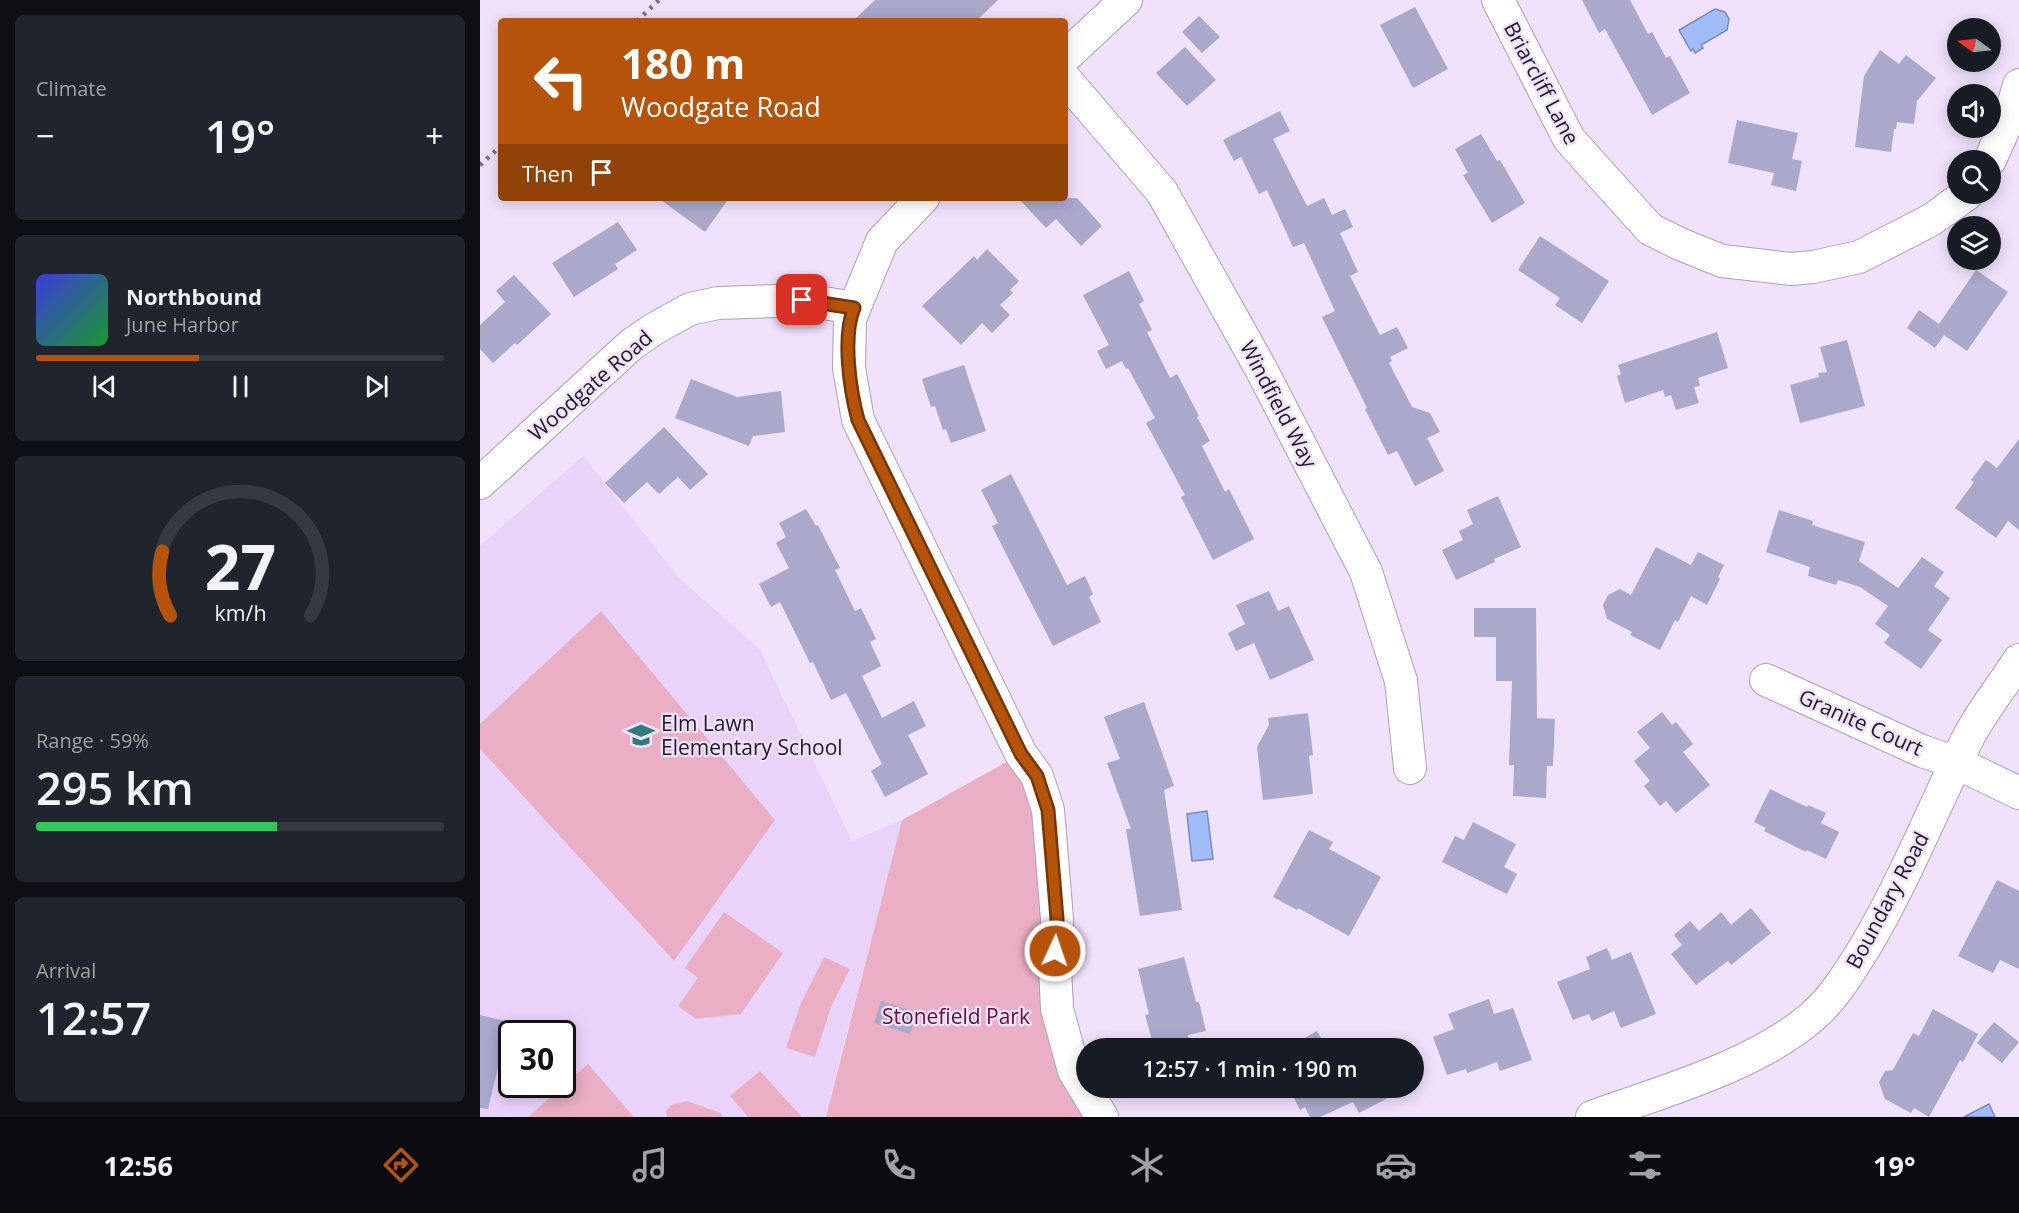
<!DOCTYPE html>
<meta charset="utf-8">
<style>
:root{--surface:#171b24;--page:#20242c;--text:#f1f3f6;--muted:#9ea1a6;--line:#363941;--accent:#b45309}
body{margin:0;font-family:"Open Sans",sans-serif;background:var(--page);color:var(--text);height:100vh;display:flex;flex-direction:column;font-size:22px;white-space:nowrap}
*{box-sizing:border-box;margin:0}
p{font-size:20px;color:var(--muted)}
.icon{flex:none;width:33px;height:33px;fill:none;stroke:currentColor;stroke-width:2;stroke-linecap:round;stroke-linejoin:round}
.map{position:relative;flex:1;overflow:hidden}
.drawer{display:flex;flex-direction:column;gap:15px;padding:15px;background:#0d0f14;width:480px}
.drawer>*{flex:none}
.banner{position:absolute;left:18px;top:18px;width:570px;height:183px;border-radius:6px;box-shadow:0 3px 15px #0003;background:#b45309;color:#fff;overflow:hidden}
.needle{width:39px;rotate:285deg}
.controls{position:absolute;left:1467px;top:18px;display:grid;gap:12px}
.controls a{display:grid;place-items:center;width:54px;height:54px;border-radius:50%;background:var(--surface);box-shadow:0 3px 15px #0003;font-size:30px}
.speed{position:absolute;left:18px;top:1020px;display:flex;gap:12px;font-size:30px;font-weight:700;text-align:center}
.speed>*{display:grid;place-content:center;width:78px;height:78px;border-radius:50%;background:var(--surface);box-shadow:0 3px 15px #0003;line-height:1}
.speed .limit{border:3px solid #111;border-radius:9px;background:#fff;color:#111}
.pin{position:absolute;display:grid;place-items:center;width:51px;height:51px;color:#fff;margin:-26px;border-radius:12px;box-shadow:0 3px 9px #0006}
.me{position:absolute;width:66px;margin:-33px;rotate:3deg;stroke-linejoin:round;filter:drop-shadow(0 0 4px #0008)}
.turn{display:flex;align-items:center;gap:21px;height:126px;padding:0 24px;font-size:27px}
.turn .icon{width:78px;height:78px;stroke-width:2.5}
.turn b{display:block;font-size:42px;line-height:51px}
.then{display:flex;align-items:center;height:57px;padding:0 24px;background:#0003;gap:12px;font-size:22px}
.big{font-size:45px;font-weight:600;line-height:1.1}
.drawer .card{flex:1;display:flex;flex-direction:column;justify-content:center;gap:9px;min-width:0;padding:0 21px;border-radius:9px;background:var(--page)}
.drawer .dial{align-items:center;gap:0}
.dial svg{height:156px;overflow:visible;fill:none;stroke:var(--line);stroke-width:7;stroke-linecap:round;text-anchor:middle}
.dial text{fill:var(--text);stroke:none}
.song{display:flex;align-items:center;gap:18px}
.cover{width:72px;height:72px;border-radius:9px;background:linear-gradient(135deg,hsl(240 70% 55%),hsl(130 70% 35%))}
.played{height:6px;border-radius:3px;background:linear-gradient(90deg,var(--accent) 40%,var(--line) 40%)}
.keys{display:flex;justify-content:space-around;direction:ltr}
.heat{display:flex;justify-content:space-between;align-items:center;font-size:33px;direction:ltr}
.charge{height:9px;border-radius:4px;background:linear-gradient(90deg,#34c759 59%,var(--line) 0)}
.trip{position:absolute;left:596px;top:1038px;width:348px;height:60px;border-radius:30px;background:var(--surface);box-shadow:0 3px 15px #0003;font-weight:600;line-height:60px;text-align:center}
.tabs{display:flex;height:96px;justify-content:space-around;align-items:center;background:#090b0e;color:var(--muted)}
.tabs .icon{width:42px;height:42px}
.tabs .active{color:var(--accent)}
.tabs b{font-size:27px;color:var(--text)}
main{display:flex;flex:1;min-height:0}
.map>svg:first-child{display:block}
.built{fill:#ead3fb;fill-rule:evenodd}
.green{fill:#ebafc5}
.water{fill:#a0bcfa;stroke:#7a8bba;stroke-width:1.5}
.building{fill:#aaa8cb}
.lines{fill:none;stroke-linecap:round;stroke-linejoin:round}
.minor-casing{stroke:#b09dbd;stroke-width:34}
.minor{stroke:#fff;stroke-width:32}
.rail{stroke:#796e81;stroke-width:4.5;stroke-dasharray:3 6;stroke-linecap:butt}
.route-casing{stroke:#753606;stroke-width:15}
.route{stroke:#b45309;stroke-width:10}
.labels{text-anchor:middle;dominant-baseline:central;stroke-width:4.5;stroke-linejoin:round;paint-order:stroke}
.street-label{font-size:21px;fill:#211a26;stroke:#f0e1fc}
.poi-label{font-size:21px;fill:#211a26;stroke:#f0e1fc;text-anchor:start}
.park-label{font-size:21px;fill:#601039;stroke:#f0e1fc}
</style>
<main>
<section class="drawer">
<div class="card"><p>Climate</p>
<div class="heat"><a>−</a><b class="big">19°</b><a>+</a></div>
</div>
<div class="card">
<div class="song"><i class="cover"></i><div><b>Northbound</b><p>June Harbor</p></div></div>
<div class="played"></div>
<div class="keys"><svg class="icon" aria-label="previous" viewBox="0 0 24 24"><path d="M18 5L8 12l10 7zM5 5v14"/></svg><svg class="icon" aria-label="pause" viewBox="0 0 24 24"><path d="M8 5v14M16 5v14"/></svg><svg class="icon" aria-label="next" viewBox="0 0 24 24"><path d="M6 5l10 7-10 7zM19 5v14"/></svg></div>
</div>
<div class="card dial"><svg viewBox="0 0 100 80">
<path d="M14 69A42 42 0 1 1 86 69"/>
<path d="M14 69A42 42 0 0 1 10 36" stroke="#b45309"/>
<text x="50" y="56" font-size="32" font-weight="700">27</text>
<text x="50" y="72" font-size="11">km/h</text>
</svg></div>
<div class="card"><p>Range · 59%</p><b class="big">295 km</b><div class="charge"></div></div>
<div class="card"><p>Arrival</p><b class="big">12:57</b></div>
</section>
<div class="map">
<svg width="1539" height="1117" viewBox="0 0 1539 1117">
<rect width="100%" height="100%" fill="#f0e1fc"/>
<!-- built -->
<path class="built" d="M 103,456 L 198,577 L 280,650 L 372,841 L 422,820 L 345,1117 L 0,1117 L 0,546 ZM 32,1034 L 82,1034 L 82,1084 L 32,1084 Z"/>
<!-- green -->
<g class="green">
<path d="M 121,611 L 295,820 L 194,961 L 0,749 L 0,724 Z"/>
<path d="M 541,754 L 557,776 L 575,967 L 622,1117 L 346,1117 L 422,820 Z"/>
<path d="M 244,912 L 303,953 L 261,1014 L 216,1019 L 198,1006 L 218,978 L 205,968 Z"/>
<path d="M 344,957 L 370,969 L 351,1007 L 335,1057 L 306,1048 L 321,1003 Z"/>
<path d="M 108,1064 L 154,1117 L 48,1117 Z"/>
<path d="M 280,1071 L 321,1116 L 321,1117 L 268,1117 L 250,1096 Z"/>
<path d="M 207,1101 L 241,1113 L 243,1117 L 187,1117 L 186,1111 L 191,1105 Z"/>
</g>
<!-- water -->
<g class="water">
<path d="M 1235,9 L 1245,12 L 1249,19 L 1247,30 L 1221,45 L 1223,48 L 1215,53 L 1213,49 L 1211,51 L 1199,30 Z"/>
<path d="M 727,811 L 733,859 L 712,861 L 707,814 Z"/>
<path d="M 1509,1104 L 1515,1117 L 1484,1117 Z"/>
</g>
<!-- building -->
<g class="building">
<path d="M 395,0 L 518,0 L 496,21 L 373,21 Z"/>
<path d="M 1102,0 L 1150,0 L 1168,34 L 1172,32 L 1186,58 L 1190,56 L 1210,93 L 1172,115 L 1125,29 L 1119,33 Z"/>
<path d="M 935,7 L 968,69 L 933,88 L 900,25 Z"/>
<path d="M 719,16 L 740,37 L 722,53 L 702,32 Z"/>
<path d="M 705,47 L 736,80 L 707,106 L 676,73 Z"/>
<path d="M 1400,50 L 1419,64 L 1426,55 L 1456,78 L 1437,101 L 1434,124 L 1417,122 L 1416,129 L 1414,129 L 1411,152 L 1375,147 L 1384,76 Z"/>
<path d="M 800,111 L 810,131 L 793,139 L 827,206 L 844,198 L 852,215 L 865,209 L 873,227 L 860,233 L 878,272 L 870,276 L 900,335 L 917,327 L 928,348 L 910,357 L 912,361 L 909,363 L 932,407 L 950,413 L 960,432 L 947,438 L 964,471 L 935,486 L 917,451 L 908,455 L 885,409 L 887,408 L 842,317 L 855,311 L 824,243 L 813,247 L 787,190 L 779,194 L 761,157 L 754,161 L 743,140 Z"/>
<path d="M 1257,120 L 1318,133 L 1312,159 L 1322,161 L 1316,191 L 1291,185 L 1294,173 L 1248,163 Z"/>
<path d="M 1001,134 L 1017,161 L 1020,160 L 1045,203 L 1012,223 L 983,175 L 988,173 L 975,149 Z"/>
<path d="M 178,198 L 249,198 L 225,232 Z"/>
<path d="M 538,198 L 597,198 L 622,226 L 601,246 L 576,219 L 566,228 Z"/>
<path d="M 138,222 L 157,250 L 135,264 L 138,269 L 94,297 L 72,263 Z"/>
<path d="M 1060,236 L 1129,281 L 1102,323 L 1075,305 L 1080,298 L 1038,270 Z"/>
<path d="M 507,249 L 539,281 L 530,290 L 533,293 L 520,305 L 530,315 L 512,333 L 502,323 L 481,345 L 442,306 L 494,256 L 497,260 Z"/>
<path d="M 1496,270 L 1528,292 L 1487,351 L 1464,335 L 1455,348 L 1427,328 L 1439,310 L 1459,324 Z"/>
<path d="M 649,271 L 664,301 L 659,304 L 672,330 L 667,332 L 690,378 L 697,374 L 719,416 L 717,417 L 730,441 L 722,446 L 745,492 L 749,489 L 774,539 L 733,560 L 701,497 L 705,495 L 666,423 L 675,418 L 648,368 L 646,369 L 642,361 L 626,369 L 617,351 L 629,345 L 603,295 Z"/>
<path d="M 34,275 L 71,314 L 37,345 L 35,343 L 13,363 L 0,349 L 0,325 L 25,302 L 16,291 Z"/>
<path d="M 1237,332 L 1248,368 L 1218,378 L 1220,386 L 1214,387 L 1219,403 L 1196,410 L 1191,395 L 1185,397 L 1183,390 L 1145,403 L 1137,376 L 1141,374 L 1138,365 Z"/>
<path d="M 1367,340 L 1385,406 L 1320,423 L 1310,385 L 1339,377 L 1338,373 L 1347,372 L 1340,347 Z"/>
<path d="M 484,365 L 506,431 L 471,443 L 466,429 L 463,430 L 455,406 L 451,407 L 442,379 Z"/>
<path d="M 211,379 L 257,397 L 301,391 L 305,432 L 273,436 L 269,446 L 195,418 Z"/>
<path d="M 184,427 L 228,474 L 210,490 L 198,477 L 179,494 L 167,482 L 144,503 L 125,483 Z"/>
<path d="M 1539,439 L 1539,530 L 1528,521 L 1516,538 L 1475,508 L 1494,482 L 1491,480 L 1506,460 L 1517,468 Z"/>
<path d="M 531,474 L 587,585 L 605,576 L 613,594 L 609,597 L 621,622 L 573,646 L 512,526 L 518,523 L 501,490 Z"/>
<path d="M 1018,496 L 1041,547 L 1014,559 L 1015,562 L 976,580 L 962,550 L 983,540 L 979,531 L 993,524 L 987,510 Z"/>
<path d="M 326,509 L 336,526 L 338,525 L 360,568 L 355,570 L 375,611 L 381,608 L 396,639 L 390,642 L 401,666 L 382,676 L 402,718 L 434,701 L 446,726 L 428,735 L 448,774 L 405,797 L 391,771 L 402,764 L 366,693 L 351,700 L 333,662 L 330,663 L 300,602 L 291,607 L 279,584 L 309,568 L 296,543 L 306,537 L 299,523 Z"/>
<path d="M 1299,510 L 1333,521 L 1332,525 L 1385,542 L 1379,561 L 1418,588 L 1442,557 L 1464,572 L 1454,586 L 1470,598 L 1448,630 L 1462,640 L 1441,669 L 1404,643 L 1410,635 L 1395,624 L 1408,606 L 1380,587 L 1358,580 L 1356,585 L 1328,576 L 1330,567 L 1286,552 Z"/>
<path d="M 1176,547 L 1211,565 L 1218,552 L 1244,565 L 1238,577 L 1240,579 L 1227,605 L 1211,596 L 1198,622 L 1195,620 L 1180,650 L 1150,635 L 1152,632 L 1127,619 L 1123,605 L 1128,595 L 1140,589 L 1151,595 Z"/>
<path d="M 789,591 L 798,611 L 809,606 L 834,660 L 790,680 L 774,643 L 756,651 L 748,633 L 765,624 L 756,605 Z"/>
<path d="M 994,608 L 1056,608 L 1057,718 L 1075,719 L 1073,766 L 1067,766 L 1066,798 L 1033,796 L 1034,765 L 1029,765 L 1032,681 L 1016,681 L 1016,637 L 994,637 Z"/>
<path d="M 664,702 L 694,786 L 684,790 L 702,910 L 660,916 L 646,829 L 651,829 L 627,763 L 640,759 L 624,717 Z"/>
<path d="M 1182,712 L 1192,725 L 1196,722 L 1213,744 L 1203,752 L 1230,785 L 1196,813 L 1186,801 L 1180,806 L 1164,786 L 1170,781 L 1154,761 L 1170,748 L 1157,732 Z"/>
<path d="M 828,713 L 833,755 L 829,756 L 833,794 L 783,800 L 777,747 L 789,725 L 788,718 Z"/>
<path d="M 1290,789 L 1327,807 L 1328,805 L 1346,813 L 1341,823 L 1359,832 L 1346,859 L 1327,850 L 1326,852 L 1284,831 L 1286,828 L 1274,822 Z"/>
<path d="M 993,822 L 1036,844 L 1024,867 L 1037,874 L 1027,894 L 962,862 L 975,836 L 984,840 Z"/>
<path d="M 829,830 L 853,842 L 849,849 L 901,877 L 869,936 L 818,908 L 817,910 L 793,897 Z"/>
<path d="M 1517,880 L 1539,891 L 1539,969 L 1520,960 L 1513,973 L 1478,956 Z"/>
<path d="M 1271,908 L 1291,933 L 1251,965 L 1248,961 L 1216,985 L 1191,954 L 1202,945 L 1194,935 L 1210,921 L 1219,931 L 1241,912 L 1251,925 Z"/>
<path d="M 1127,948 L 1132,960 L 1151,952 L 1176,1014 L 1141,1028 L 1134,1011 L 1112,1021 L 1109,1014 L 1093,1020 L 1077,982 L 1110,969 L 1106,957 Z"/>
<path d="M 704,957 L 716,1002 L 719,1002 L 726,1031 L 708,1035 L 711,1048 L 678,1048 L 676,1039 L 672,1040 L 665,1015 L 669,1014 L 658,969 Z"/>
<path d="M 1009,999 L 1014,1014 L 1033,1008 L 1052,1060 L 1020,1071 L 1017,1062 L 987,1073 L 986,1069 L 967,1075 L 953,1037 L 974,1029 L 968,1014 Z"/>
<path d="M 401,1001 L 437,1012 L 430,1034 L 394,1023 Z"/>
<path d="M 1453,1009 L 1498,1034 L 1483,1062 L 1480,1060 L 1449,1117 L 1434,1108 L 1431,1113 L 1405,1099 L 1399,1082 L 1405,1071 L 1413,1070 L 1433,1033 L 1439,1036 Z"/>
<path d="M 0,1015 L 29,1022 L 8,1109 L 0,1108 Z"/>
<path d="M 1514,1022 L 1539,1042 L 1522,1063 L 1497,1043 Z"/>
<path d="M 837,1031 L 847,1048 L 881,1041 L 885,1048 L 807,1048 Z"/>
<path d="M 809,1088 L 905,1088 L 908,1093 L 905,1094 L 908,1098 L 879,1113 L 873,1102 L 840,1117 L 830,1117 L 825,1107 L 820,1110 Z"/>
</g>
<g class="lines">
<defs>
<g id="minor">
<path d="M 1018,0 L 1089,139 L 1170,229 L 1200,244 L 1242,261 L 1311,269 L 1333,267 L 1379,257 L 1451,220 L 1487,194"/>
<path d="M 585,57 L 646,0"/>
<path d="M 585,79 L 682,192 L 781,369 L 886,572 L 921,681 L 930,768"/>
<path d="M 1510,160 L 1531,113 L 1539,85"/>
<path d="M 443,198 L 402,241 L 370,319 L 369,368 L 378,420 L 541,754 L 557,776 L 568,810 L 577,919 L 575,967 L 577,1009 L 594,1071 L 622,1117"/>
<path d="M 0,483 L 152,344 L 174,329 L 210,309 L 238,303 L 326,300 L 374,308"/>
<path d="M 1286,680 L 1442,751 L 1477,763 L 1539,793"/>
<path d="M 1112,1117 C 1183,1091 1276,1066 1333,1016 C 1355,997 1370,971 1385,947 C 1425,880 1454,806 1489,736 C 1503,710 1523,685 1539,660"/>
</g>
</defs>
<!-- minor casing -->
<use href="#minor" class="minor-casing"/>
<!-- minor -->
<use href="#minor" class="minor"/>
<!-- rail -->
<g class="rail">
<path d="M 157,21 L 179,0"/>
<path d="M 0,165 L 21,146"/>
</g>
</g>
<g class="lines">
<defs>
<path id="route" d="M 322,300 L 374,308 C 362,337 370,390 378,420 L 541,754 L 557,776 L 568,810 L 577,919 L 575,951"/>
</defs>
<!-- route casing -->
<use href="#route" class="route-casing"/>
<!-- route -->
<use href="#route" class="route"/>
</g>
<!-- icons -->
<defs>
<symbol id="school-bare" viewBox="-9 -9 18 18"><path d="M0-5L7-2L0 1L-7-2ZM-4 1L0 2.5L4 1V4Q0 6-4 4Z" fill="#317a7d" stroke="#f0e1fc" stroke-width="2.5" paint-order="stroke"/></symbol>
</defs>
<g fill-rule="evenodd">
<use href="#school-bare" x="142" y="716" width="38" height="38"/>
</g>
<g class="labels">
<!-- street labels -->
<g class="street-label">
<text transform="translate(1062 83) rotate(62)">Briarcliff Lane</text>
<text transform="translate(110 385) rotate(-41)">Woodgate Road</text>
<text transform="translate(799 404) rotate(62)">Windfield Way</text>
<text transform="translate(1381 722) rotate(24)">Granite Court</text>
<text transform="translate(1407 900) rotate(-62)">Boundary Road</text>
</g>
<!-- poi labels -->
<g class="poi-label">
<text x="181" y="723">Elm Lawn<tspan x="181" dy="24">Elementary School</tspan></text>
</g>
<!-- park labels -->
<g class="park-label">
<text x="476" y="1016">Stonefield Park</text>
</g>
</g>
</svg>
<div class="controls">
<a><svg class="needle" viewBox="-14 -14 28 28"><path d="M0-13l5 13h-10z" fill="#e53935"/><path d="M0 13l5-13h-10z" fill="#9ea1a6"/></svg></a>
<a><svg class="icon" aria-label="sound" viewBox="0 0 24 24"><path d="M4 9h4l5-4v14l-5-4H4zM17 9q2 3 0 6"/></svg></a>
<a><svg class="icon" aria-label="search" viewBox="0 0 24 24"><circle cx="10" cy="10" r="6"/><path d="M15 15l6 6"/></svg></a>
<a><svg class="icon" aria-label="layers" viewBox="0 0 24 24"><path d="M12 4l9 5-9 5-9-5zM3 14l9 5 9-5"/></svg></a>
</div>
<div class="speed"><div class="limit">30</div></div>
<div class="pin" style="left:322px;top:300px;background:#d93025"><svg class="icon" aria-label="arrive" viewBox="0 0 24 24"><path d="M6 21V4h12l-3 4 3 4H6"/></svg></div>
<svg class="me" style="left:575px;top:951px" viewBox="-20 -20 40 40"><circle r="17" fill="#b45309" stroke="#fff" stroke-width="3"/><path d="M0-11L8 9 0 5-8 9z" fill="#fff"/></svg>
<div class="trip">12:57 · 1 min · 190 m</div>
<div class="banner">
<div class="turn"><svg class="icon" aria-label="left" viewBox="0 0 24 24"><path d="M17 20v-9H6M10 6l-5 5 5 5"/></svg><div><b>180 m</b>Woodgate Road</div></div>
<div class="then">Then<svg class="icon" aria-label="arrive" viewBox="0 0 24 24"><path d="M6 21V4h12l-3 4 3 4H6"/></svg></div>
</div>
</div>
</main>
<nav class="tabs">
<b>12:56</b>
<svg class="icon active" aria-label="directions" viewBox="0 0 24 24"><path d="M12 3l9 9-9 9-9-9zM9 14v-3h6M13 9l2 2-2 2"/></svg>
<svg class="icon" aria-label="music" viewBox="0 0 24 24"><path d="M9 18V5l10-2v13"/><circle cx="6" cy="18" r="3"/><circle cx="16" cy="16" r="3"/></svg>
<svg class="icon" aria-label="phone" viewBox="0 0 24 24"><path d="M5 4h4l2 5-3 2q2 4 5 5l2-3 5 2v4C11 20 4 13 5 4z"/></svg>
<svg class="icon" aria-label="climate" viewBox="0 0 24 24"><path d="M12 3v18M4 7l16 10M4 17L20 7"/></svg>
<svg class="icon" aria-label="car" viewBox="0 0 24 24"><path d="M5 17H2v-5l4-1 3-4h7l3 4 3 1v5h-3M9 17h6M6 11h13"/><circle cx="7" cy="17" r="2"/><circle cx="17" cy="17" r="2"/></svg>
<svg class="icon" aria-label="filters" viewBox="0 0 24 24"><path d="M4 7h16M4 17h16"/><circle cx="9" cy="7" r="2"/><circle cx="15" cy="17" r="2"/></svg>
<b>19°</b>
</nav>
